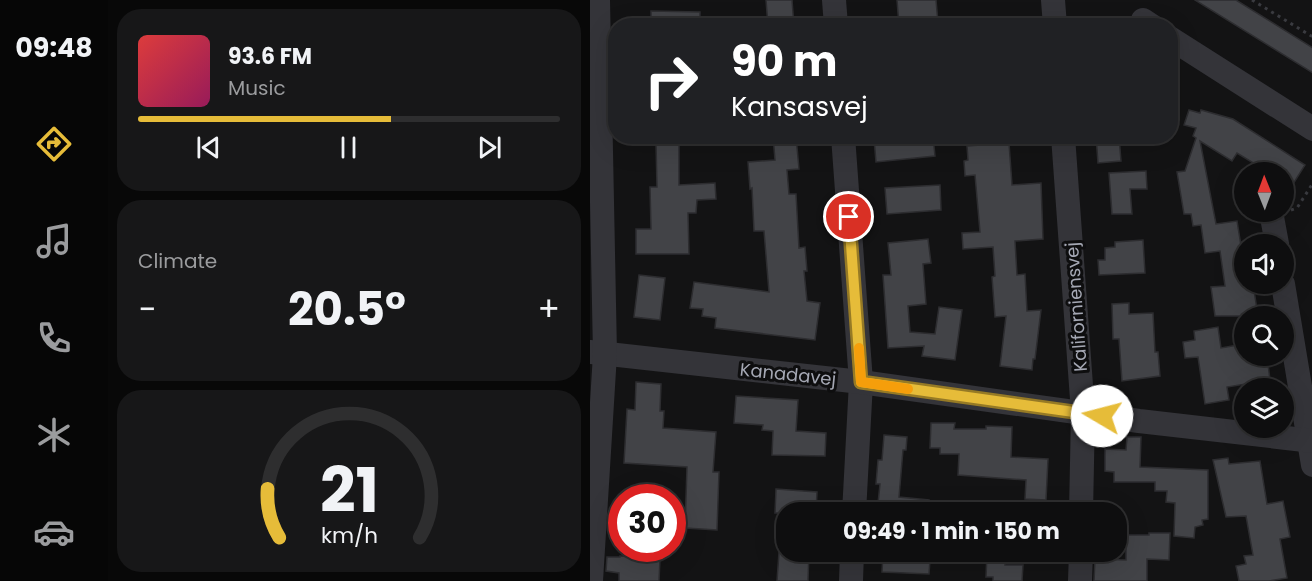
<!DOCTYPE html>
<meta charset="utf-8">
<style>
:root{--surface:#0e0e0f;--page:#171718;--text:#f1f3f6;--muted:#9b9c9e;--line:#2e2e2f;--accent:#e6bc39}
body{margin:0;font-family:Poppins,sans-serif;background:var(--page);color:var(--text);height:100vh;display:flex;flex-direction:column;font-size:22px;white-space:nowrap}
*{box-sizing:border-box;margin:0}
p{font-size:20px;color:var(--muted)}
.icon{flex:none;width:33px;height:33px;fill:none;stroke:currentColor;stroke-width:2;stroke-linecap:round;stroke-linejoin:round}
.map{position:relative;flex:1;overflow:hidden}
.sheet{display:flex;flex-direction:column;gap:9px;padding:9px;background:#080808;width:482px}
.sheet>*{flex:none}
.banner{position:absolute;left:18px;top:18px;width:570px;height:126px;border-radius:24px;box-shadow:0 6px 24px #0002,0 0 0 2px var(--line);background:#202124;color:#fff;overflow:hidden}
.needle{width:39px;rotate:359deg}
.tools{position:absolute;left:644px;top:162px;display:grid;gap:12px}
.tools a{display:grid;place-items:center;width:60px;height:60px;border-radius:50%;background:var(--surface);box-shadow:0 6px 24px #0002,0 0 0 2px var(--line);font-size:30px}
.speed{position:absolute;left:18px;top:484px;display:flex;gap:12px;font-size:30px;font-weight:700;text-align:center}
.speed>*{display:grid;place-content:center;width:78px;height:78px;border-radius:50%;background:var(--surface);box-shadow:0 6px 24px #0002,0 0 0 2px var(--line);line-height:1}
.speed .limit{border:9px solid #d22;background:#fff;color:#111}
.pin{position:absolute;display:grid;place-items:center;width:51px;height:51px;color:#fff;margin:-26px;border:3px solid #fff;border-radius:50%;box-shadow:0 2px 6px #0007}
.me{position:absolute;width:66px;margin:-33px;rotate:278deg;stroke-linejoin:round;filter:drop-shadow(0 0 4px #0008)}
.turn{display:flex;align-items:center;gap:21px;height:126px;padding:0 24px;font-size:27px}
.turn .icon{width:78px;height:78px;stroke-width:2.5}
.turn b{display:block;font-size:42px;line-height:51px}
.big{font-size:45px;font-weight:700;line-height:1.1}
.sheet .tile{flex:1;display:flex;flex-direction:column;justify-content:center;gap:9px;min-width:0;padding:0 21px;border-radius:24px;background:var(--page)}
.sheet .dial{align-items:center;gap:0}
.dial svg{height:156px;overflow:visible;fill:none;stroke:var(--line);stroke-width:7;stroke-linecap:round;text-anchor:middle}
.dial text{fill:var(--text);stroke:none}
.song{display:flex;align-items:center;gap:18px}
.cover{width:72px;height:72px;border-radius:9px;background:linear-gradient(135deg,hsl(0 70% 55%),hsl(330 70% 35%))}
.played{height:6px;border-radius:3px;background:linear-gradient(90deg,var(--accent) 60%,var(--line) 60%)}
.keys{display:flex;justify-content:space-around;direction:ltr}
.heat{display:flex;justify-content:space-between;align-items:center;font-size:33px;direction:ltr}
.trip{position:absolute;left:186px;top:502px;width:351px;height:60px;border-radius:24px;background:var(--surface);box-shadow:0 6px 24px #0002,0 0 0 2px var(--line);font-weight:700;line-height:60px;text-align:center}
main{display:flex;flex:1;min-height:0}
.dock{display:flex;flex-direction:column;width:108px;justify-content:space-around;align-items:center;background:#060606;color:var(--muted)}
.dock .icon{width:42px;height:42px}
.dock .current{color:var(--accent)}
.dock b{font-size:27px;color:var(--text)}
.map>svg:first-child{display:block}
.building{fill:#424347;stroke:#2d2d30;stroke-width:1.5}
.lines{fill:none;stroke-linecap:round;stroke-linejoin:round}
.path{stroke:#3a3b40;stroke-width:3;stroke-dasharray:3 4.5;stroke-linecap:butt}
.minor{stroke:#343439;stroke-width:24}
.route-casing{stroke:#967a25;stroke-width:15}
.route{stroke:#e6bc39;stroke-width:10}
.slow{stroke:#f59e0b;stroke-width:10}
.labels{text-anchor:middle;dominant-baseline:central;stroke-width:6;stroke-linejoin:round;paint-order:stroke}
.street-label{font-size:18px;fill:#a5a8b4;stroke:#0e0e0f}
</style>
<main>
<nav class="dock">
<b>09:48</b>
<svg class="icon current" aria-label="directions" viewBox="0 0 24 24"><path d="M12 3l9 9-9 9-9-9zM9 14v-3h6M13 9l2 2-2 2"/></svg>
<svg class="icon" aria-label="music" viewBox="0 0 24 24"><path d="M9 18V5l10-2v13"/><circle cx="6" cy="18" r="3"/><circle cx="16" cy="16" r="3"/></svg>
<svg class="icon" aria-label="phone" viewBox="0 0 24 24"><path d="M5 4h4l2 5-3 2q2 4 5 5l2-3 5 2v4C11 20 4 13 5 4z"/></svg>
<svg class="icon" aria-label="climate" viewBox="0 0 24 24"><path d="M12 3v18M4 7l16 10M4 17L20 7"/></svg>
<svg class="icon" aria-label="car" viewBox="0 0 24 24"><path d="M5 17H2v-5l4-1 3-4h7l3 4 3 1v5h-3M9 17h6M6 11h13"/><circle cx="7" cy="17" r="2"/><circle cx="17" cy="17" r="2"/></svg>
</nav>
<section class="sheet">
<div class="tile">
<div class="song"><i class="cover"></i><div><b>93.6 FM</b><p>Music</p></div></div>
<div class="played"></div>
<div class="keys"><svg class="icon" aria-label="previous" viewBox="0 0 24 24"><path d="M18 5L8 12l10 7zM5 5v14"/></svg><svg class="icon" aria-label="pause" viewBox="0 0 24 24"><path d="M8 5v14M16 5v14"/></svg><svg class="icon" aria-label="next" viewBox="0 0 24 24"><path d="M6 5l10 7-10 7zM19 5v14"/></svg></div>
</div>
<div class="tile"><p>Climate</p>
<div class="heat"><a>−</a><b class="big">20.5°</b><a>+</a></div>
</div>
<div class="tile dial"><svg viewBox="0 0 100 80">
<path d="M14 69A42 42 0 1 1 86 69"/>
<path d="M14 69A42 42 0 0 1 8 44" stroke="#e6bc39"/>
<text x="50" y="56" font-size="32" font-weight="700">21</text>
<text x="50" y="72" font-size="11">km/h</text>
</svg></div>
</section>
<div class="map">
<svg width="723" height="581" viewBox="0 0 723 581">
<rect width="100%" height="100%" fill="#131314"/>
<!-- building -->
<g class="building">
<path d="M 176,0 L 202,0 L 204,26 L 178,26 Z"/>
<path d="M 307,0 L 346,0 L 348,23 L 309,26 Z"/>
<path d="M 605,0 L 646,0 L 723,48 L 723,73 Z"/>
<path d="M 61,11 L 110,12 L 110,26 L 61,26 Z"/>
<path d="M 599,110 L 610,113 L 611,110 L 643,119 L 715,165 L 693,200 L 693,172 L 667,172 L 670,167 L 647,153 L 642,161 L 610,141 L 626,224 L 647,221 L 654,264 L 654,284 L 663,284 L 668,316 L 625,316 L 621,287 L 635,286 L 630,251 L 615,253 L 611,225 L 603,226 L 601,214 L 594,214 L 587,172 L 595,171 L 606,138 L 603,136 L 606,128 L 594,125 Z"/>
<path d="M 183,136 L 206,136 L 209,169 L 197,170 L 199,194 L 206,194 L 209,248 L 215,247 L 217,271 L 214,271 L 217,301 L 230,303 L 225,340 L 125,328 L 126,318 L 112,316 L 113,309 L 100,308 L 104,282 L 179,292 L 174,231 L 164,231 L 162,188 L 160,189 L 158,162 L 185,160 Z"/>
<path d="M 306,136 L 343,136 L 345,156 L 286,162 L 284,139 Z"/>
<path d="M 506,136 L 529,136 L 531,161 L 508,163 Z"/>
<path d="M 419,143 L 422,185 L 451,183 L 453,239 L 425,241 L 427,275 L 435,274 L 437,311 L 451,310 L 445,359 L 443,359 L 442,370 L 410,366 L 416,316 L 405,317 L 402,277 L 405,276 L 403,247 L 373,249 L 372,233 L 390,232 L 385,175 L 375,176 L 374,161 L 378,160 L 377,146 Z"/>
<path d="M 66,144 L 89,144 L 89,185 L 125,183 L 126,199 L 107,200 L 106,213 L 98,213 L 99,254 L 46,254 L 46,229 L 61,229 L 60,187 L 67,187 Z"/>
<path d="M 556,171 L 557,189 L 540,189 L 542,214 L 522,214 L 519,173 Z"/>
<path d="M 350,185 L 351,210 L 297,214 L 295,188 Z"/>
<path d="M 338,239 L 341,263 L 333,264 L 336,304 L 318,306 L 320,332 L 345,334 L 349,307 L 372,310 L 365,360 L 332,356 L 334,346 L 298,348 L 293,275 L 301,275 L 298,243 Z"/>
<path d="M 553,240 L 555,273 L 509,275 L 508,260 L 515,260 L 515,248 L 525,247 L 525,242 Z"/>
<path d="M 49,275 L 75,278 L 70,320 L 44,317 Z"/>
<path d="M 539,303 L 539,314 L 563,313 L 565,352 L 568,352 L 570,376 L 532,381 L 529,339 L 523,339 L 522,304 Z"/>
<path d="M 628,327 L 631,348 L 654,344 L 654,356 L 677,356 L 680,380 L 637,387 L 639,400 L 615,404 L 608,357 L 595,358 L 593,342 L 605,340 L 604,331 Z"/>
<path d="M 46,382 L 71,384 L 70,411 L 74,411 L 73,428 L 126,432 L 123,472 L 129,472 L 127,530 L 95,528 L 97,467 L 34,463 L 37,409 L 45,410 Z"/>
<path d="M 146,396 L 208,400 L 206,431 L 236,433 L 235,456 L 182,455 L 183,431 L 172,430 L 173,425 L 144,423 Z"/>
<path d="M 341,423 L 365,423 L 364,429 L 396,429 L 396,426 L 422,427 L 421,457 L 458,459 L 456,500 L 435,499 L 436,480 L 368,475 L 369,454 L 350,454 L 350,448 L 340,448 Z"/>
<path d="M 294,435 L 317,437 L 316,450 L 313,450 L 309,497 L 339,500 L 338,513 L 287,513 L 290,484 L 286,484 L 288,460 L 292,460 Z"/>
<path d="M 537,437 L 551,437 L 550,467 L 618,470 L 618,519 L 612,520 L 613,525 L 605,527 L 604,538 L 584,536 L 585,503 L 576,502 L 577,491 L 565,491 L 565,482 L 524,482 L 524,472 L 515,471 L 515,449 L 536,450 Z"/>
<path d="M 638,458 L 639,464 L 670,461 L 677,504 L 693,501 L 700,537 L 690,539 L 697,578 L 679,581 L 649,581 L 646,566 L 656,564 L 654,556 L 663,555 L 656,516 L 636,517 L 623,460 Z"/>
<path d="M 186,489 L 227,492 L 226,513 L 185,513 Z"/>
<path d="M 559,533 L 580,533 L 579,560 L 557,559 L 557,581 L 504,581 L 505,559 L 536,560 L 536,535 L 559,535 Z"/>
<path d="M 189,552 L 219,552 L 218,581 L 187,581 Z"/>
<path d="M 293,552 L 320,552 L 320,559 L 340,560 L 339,574 L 292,572 Z"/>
<path d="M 397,553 L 416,553 L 415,565 L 433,565 L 432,581 L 403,581 L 403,577 L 396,577 Z"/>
<path d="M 30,556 L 70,559 L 69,581 L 29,581 L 29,573 L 16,571 L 17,557 L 30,557 Z"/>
</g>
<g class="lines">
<!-- path -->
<g class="path">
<path d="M 662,0 L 723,37"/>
<path d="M 701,210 L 707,208 L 723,183"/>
</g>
<!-- minor -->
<g class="minor">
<path d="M 244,0 L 246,26"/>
<path d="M 463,0 L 465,26"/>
<path d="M 553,20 L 562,26"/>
<path d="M 580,38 L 723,129"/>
<path d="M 253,136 L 271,382 L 264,513"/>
<path d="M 473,136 L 493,413 L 491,513"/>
<path d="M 682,217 L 687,244"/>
<path d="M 693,284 L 723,465"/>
<path d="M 0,352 L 271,382 L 549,421 L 723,441"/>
<path d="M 1,581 L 15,354 L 8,0"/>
<path d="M 261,581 L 262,552"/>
<path d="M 490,581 L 491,552"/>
</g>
</g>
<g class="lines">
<defs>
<path id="route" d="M 259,217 L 271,382 L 512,416"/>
</defs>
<!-- route casing -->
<use href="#route" class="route-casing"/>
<!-- route -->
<use href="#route" class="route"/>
<!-- slow -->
<path class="slow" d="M 269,348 L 271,382 L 318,389"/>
</g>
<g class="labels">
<!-- street labels -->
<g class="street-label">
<text transform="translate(486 307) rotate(-94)">Kaliforniensvej</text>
<text transform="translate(198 374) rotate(6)">Kanadavej</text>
</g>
</g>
</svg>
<div class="tools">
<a><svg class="needle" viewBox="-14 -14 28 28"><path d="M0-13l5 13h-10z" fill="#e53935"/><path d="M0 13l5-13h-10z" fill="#9b9c9e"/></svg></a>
<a><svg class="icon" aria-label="sound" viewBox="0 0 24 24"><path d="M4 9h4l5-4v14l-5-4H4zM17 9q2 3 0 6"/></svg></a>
<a><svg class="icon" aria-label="search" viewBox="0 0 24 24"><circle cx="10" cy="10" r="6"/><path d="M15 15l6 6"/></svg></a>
<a><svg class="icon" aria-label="layers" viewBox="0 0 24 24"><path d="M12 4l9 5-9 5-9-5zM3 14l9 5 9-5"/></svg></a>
</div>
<div class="speed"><div class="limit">30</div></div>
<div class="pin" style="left:259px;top:217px;background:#d93025"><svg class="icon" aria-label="arrive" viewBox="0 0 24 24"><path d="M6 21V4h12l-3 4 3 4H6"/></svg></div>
<svg class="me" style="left:512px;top:416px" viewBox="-20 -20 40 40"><circle r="19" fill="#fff"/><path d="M0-13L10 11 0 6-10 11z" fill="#e6bc39"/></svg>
<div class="trip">09:49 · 1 min · 150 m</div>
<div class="banner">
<div class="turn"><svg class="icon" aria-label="right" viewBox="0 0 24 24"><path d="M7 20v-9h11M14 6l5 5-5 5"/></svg><div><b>90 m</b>Kansasvej</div></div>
</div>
</div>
</main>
